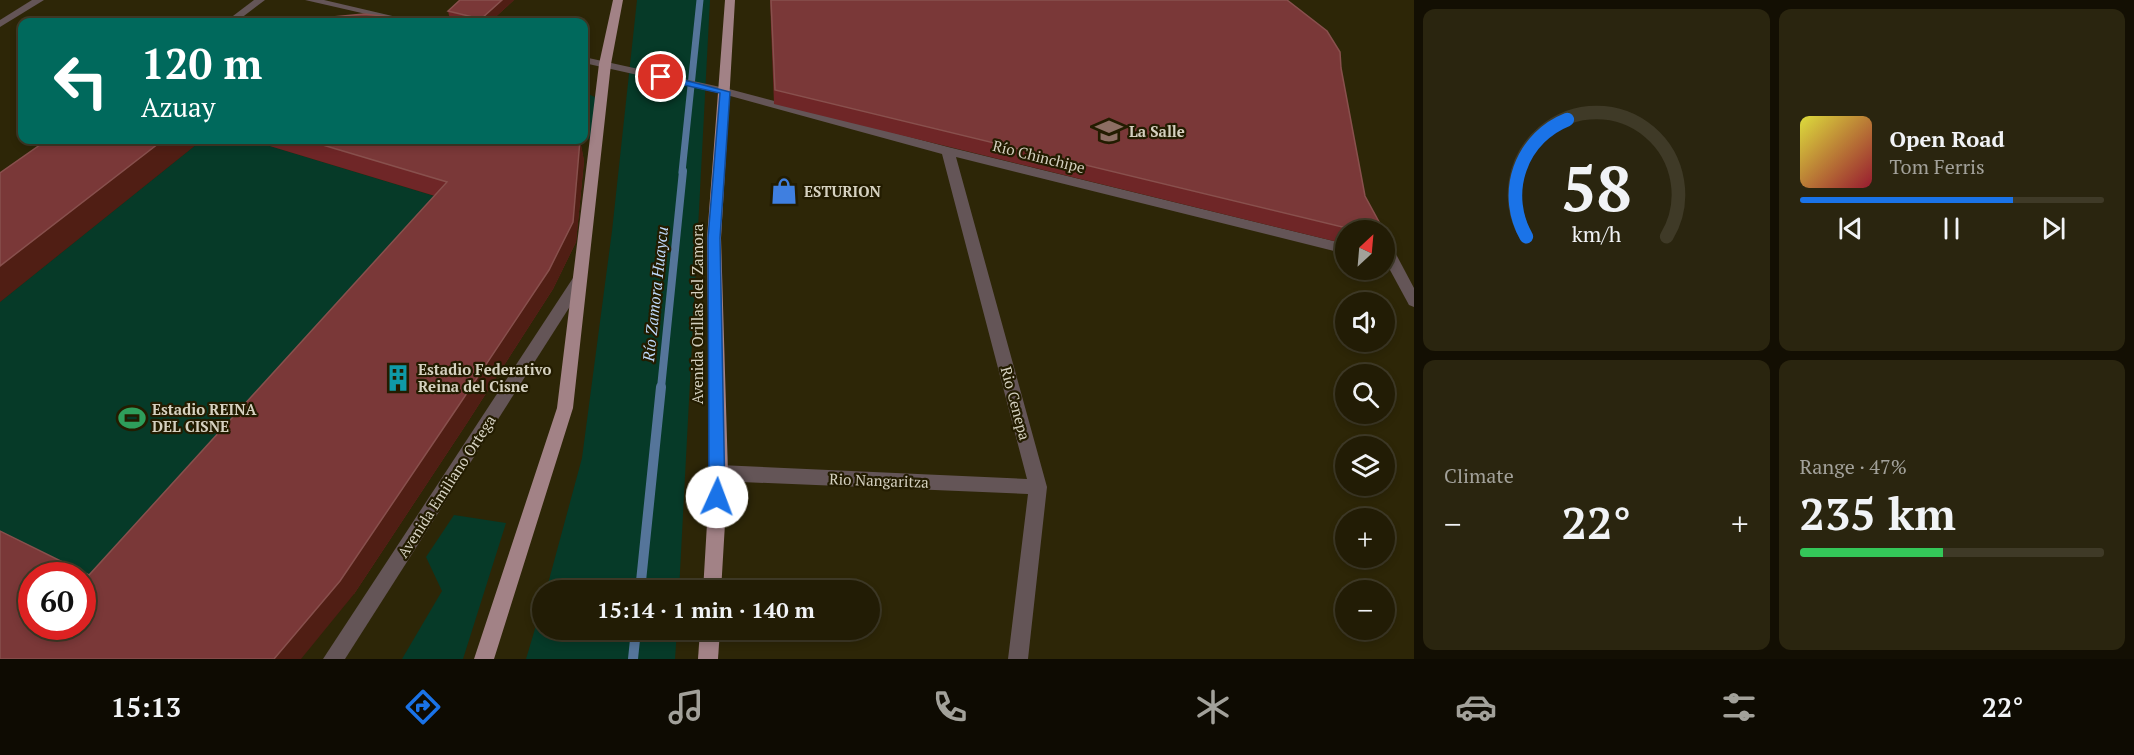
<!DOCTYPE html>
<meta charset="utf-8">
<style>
:root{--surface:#221c05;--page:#2a250f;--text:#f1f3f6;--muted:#a2a19a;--line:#3f3a27;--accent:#1a73e8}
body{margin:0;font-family:"PT Serif",serif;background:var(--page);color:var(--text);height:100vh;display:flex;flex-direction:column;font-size:22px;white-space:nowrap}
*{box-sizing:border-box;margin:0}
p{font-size:20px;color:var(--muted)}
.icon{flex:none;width:33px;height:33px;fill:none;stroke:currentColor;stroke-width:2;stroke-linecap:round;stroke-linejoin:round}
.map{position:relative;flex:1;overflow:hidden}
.sheet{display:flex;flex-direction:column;gap:9px;padding:9px;background:#130f03;width:720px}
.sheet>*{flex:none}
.banner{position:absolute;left:18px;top:18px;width:570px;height:126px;border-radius:12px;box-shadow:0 3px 9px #0003,0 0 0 2px var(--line);background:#00695c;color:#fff;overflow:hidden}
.needle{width:39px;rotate:26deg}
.tools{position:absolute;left:1335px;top:220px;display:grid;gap:12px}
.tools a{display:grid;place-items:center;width:60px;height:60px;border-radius:50%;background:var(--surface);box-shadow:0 3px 9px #0003,0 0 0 2px var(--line);font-size:30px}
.speed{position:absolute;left:18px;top:562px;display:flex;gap:12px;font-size:30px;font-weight:700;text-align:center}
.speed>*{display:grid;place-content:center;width:78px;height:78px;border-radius:50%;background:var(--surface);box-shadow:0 3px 9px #0003,0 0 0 2px var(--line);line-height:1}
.speed .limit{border:9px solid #d22;background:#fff;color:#111}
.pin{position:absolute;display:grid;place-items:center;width:51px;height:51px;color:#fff;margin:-26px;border:3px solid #fff;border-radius:50%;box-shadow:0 2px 6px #0007}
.me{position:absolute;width:66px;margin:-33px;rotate:2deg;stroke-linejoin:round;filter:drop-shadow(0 0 4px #0008)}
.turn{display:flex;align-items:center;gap:21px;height:126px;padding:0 24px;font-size:27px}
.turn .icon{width:78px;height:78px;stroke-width:2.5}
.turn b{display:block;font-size:42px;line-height:51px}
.big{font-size:45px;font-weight:700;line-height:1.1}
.sheet .tile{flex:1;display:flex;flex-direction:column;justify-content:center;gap:9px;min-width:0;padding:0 21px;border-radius:12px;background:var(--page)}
.sheet .dial{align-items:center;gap:0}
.dial svg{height:156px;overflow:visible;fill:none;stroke:var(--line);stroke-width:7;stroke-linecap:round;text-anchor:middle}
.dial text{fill:var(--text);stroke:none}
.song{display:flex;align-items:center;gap:18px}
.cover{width:72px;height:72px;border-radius:9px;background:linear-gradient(135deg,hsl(60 70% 55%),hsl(350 70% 35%))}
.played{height:6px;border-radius:3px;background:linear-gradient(90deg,var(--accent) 70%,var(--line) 70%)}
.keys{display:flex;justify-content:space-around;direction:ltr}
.heat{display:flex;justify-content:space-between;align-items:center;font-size:33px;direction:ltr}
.charge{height:9px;border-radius:4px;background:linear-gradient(90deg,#34c759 47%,var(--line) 0)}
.sheet .tiles{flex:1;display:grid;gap:9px;grid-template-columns:repeat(2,1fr)}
.trip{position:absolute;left:532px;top:580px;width:348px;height:60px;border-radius:30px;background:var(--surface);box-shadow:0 3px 9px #0003,0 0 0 2px var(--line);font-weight:700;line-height:60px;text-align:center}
.tabs{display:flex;height:96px;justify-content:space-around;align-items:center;background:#0e0b02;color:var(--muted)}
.tabs .icon{width:42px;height:42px}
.tabs .on{color:var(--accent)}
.tabs b{font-size:27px;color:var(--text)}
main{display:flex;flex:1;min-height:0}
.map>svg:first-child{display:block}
.green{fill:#063a28}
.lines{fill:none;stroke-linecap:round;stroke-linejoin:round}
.stream-far2{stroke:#55759a;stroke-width:7}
.stream-far1{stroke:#55759a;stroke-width:8}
.stream{stroke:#55759a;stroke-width:10}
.minor{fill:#645557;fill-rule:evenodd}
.major{fill:#a28286;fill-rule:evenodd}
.wall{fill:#6f2627}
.shaded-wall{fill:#501e14}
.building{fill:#7a3838;stroke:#88504d;stroke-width:1.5;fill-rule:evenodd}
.route{fill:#1a73e8;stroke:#114b97;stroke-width:1.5}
.labels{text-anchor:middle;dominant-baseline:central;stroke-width:4.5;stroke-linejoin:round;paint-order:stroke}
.poi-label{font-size:15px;font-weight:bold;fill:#d5d1c0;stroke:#231c00;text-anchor:start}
.street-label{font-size:15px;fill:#d5d1c0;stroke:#231c00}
.water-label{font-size:16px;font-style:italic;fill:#c0dbfd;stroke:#231c00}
</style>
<main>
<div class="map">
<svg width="1414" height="659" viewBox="0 0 1414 659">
<rect width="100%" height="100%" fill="#2d2607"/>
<!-- green -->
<g class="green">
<path d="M 637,0 L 710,0 L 679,591 L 546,591 L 582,458 L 612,231 Z"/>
<path d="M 584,92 L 601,100 L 590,139 L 583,140 Z"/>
<path d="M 202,140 L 250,140 L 454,202 L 113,589 L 0,534 L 0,302 Z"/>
<path d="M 454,515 L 506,523 L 463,659 L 402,659 L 442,591 L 426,557 Z"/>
<path d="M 543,602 L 543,630 L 677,630 L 675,659 L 526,659 Z"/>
</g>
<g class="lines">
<!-- stream-far2 -->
<path class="stream-far2" d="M 682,172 L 700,0"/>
<!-- stream-far1 -->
<path class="stream-far1" d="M 661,388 L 683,171"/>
<!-- stream -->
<g class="stream">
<path d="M 640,591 L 661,387"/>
<path d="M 633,659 L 636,630"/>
</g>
<!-- minor -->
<g class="minor">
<path d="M 32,0 L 44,0 L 0,27 L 0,20 Z"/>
<path d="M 254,0 L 265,0 L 236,22 L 225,22 Z"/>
<path d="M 305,0 L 324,0 L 418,22 L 401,22 Z"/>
<path d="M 584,57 L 725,88 L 948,147 L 1346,244 L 1346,254 L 956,157 L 1047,487 L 1028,659 L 1008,659 L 1028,494 L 719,481 L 713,478 L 710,473 L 713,468 L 719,465 L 1027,479 L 942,154 L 723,94 L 584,63 Z"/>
<path d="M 1384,240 L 1389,241 L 1414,288 L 1414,307 L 1409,305 L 1384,259 Z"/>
<path d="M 578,277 L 583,278 L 585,282 L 583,286 L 345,659 L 323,659 L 573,278 Z"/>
</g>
<!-- major -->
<g class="major">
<path d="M 613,0 L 623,0 L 611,64 L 573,408 L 494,659 L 474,659 L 557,408 L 599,64 Z"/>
<path d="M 725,0 L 735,0 L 721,238 L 728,473 L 721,591 L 703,591 L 710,473 L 707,238 Z"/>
<path d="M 700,630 L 720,630 L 718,659 L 698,659 Z"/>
</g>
</g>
<!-- wall -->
<g class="wall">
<path d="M 514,0 L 490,22 L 459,22 L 450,20 L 448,11 Z"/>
<path d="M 770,0 L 1287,0 L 1341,68 L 1365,196 L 1384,231 L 1346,231 L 1346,244 L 774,104 Z"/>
<path d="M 250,140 L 580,140 L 584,161 L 576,242 L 553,289 L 467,423 L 354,594 L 89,575 L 435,196 Z"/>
</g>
<!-- shaded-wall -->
<g class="shaded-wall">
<path d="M 502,0 L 514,0 L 490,22 L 482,22 L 481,19 Z"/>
<path d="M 163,140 L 202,140 L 0,302 L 0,266 Z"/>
<path d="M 580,140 L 584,161 L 576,242 L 553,289 L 467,423 L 354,594 L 301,659 L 274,659 Z"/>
</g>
<!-- building -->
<g class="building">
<path d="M 460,0 L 502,0 L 481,19 L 448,11 Z"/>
<path d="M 771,0 L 1287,0 L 1327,31 L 1340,52 L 1341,68 L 1365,196 L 1384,231 L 1359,231 L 775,90 Z"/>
<path d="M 364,14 L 430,21 L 437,22 L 279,22 Z"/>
<path d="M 47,140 L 163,140 L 0,266 L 0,173 Z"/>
<path d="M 306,140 L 580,140 L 573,222 L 549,270 L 459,405 L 340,581 L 274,659 L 0,659 L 0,531 L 89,575 L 447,182 ZM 32,576 L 82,576 L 82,627 L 32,627 Z"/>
</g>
<!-- route -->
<path class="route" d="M 661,74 L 730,92 L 720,238 L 725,497 L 723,502 L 717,504 L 712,502 L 709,497 L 708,238 L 720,93 L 657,79 L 657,75 Z"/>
<!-- icons -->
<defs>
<symbol id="university-bare" viewBox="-9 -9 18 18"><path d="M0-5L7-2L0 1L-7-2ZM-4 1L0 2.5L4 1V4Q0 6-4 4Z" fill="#8d6e63" stroke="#231c00" stroke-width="2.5" paint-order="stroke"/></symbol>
<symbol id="shop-bare" viewBox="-9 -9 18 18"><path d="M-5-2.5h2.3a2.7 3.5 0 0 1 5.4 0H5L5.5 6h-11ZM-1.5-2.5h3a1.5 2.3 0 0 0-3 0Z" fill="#3f7fe0" stroke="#231c00" stroke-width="2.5" paint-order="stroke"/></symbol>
<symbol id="building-bare" viewBox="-9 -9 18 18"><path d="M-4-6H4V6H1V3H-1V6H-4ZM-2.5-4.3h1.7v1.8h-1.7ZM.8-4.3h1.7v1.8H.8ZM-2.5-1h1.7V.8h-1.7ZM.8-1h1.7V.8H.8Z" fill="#0f9aa8" stroke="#231c00" stroke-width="2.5" paint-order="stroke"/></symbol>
<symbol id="stadium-bare" viewBox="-9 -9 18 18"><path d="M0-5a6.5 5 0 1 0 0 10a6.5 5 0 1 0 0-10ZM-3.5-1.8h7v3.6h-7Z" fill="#2e9e5b" stroke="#231c00" stroke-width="2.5" paint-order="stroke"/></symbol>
</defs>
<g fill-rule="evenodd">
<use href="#university-bare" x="1090" y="112" width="38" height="38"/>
<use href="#shop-bare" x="765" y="172" width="38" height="38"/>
<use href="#building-bare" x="379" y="359" width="38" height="38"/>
<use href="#stadium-bare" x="113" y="399" width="38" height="38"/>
</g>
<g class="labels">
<!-- poi labels -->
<g class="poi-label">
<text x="1129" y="131">La Salle</text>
<text x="804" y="191">ESTURION</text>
<text x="418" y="369">Estadio Federativo<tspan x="418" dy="17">Reina del Cisne</tspan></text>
<text x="152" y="409">Estadio REINA<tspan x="152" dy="17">DEL CISNE</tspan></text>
</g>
<!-- street labels -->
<g class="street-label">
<text transform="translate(1039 156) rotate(14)">Río Chinchipe</text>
<text transform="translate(697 314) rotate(-90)">Avenida Orillas del Zamora</text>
<text transform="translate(1016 403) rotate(75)">Rio Cenepa</text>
<text transform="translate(879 480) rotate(2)">Rio Nangaritza</text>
<text transform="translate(446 486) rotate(-57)">Avenida Emiliano Ortega</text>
</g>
<!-- water labels -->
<g class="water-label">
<text transform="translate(655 294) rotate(-84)">Río Zamora Huaycu</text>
</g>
</g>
</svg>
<div class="tools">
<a><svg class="needle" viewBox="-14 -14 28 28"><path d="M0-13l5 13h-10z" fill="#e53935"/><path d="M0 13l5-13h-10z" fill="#a2a19a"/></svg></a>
<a><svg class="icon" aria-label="sound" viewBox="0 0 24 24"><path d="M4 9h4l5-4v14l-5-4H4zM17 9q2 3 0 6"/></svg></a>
<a><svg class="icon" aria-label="search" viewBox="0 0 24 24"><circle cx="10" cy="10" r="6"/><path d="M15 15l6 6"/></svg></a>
<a><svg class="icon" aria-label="layers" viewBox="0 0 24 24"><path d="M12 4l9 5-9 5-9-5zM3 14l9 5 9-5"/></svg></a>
<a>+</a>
<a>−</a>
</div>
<div class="speed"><div class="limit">60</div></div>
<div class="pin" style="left:661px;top:77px;background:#d93025"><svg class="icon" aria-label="arrive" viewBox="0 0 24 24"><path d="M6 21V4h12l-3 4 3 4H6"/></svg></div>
<svg class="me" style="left:717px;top:497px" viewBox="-20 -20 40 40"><circle r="19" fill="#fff"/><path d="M0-13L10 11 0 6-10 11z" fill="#1a73e8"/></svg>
<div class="trip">15:14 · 1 min · 140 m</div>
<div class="banner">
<div class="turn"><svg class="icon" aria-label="left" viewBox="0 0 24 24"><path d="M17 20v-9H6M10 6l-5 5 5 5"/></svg><div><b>120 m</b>Azuay</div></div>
</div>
</div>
<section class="sheet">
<div class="tiles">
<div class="tile dial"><svg viewBox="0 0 100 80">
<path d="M14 69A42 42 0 1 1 86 69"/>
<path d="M14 69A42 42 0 0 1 35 9" stroke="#1a73e8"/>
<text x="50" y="56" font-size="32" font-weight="700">58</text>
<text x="50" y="72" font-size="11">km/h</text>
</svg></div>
<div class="tile">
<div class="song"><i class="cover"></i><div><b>Open Road</b><p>Tom Ferris</p></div></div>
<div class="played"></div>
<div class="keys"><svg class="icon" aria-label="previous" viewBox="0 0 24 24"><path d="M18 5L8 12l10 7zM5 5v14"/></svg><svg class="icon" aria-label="pause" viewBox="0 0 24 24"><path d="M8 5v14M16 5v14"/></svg><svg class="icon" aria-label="next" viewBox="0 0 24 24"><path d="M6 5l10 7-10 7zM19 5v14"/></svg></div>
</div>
<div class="tile"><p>Climate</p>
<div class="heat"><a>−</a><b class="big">22°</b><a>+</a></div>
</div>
<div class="tile"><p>Range · 47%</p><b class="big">235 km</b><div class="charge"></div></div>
</div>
</section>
</main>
<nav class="tabs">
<b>15:13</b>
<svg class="icon on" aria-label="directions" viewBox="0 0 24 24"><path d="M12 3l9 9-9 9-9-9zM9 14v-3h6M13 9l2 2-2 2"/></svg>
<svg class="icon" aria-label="music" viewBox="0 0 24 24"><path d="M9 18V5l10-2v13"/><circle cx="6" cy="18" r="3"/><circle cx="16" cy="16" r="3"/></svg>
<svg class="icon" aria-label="phone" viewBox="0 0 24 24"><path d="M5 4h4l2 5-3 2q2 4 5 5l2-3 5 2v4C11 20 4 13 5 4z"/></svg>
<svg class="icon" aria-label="climate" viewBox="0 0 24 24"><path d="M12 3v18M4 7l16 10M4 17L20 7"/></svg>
<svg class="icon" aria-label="car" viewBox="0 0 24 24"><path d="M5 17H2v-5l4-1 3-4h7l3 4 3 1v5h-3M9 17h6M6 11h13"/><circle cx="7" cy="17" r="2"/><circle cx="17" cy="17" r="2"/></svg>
<svg class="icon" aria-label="filters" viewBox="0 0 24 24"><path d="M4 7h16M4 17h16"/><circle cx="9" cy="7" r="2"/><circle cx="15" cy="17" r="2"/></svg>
<b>22°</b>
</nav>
